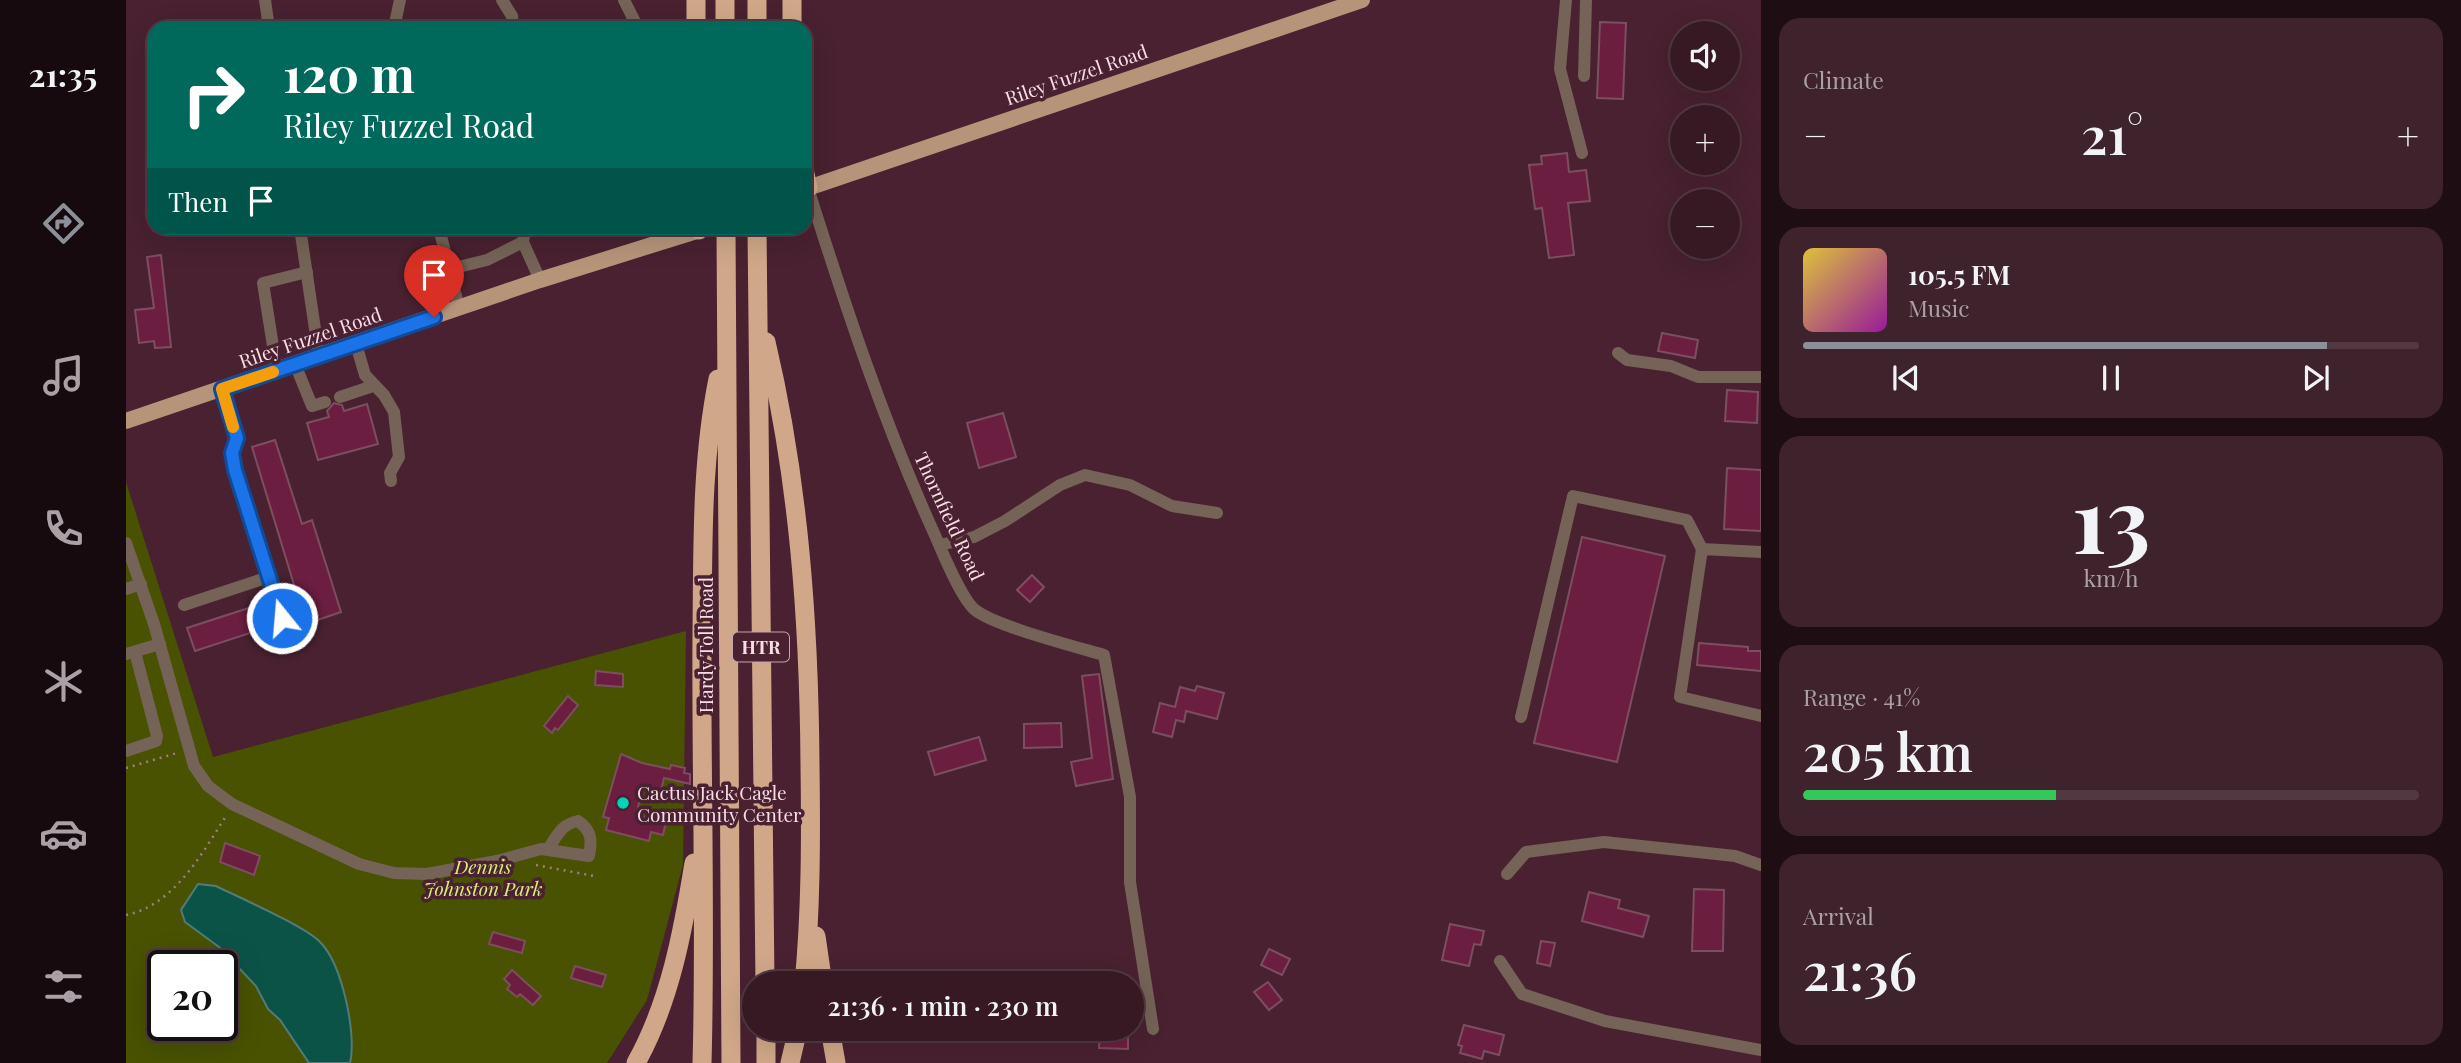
<!DOCTYPE html>
<meta charset="utf-8">
<style>
:root{--surface:#371924;--page:#3e222c;--text:#f1f3f6;--muted:#aaa0a6;--line:#513841;--accent:#8c9099}
body{margin:0;font-family:"Playfair Display",serif;background:var(--page);color:var(--text);height:100vh;display:flex;flex-direction:column;font-size:26px;white-space:nowrap}
*{box-sizing:border-box;margin:0}
p{font-size:23px;color:var(--muted)}
.icon{flex:none;width:38px;height:38px;fill:none;stroke:currentColor;stroke-width:2;stroke-linecap:round;stroke-linejoin:round}
.map{position:relative;flex:1;overflow:hidden}
.sheet{display:flex;flex-direction:column;gap:18px;padding:18px;background:#1e0e14;width:700px}
.sheet>*{flex:none}
.top-card{position:absolute;left:21px;top:21px;width:665px;height:214px;border-radius:21px;box-shadow:0 7px 28px #0002,0 0 0 2px var(--line);background:#00695c;color:#fff;overflow:hidden}
.controls{position:absolute;left:1544px;top:21px;display:grid;gap:14px}
.controls a{display:grid;place-items:center;width:70px;height:70px;border-radius:50%;background:var(--surface);box-shadow:0 7px 28px #0002,0 0 0 2px var(--line);font-size:35px}
.speed{position:absolute;left:21px;top:950px;display:flex;gap:14px;font-size:35px;font-weight:700;text-align:center}
.speed>*{display:grid;place-content:center;width:91px;height:91px;border-radius:50%;background:var(--surface);box-shadow:0 7px 28px #0002,0 0 0 2px var(--line);line-height:1}
.speed .limit{border:4px solid #111;border-radius:10px;background:#fff;color:#111}
.pin{position:absolute;display:grid;place-items:center;width:60px;height:60px;color:#fff;margin:-72px -30px;border-radius:50% 50% 50% 0;rotate:-45deg;box-shadow:0 0 7px #0007}
.pin .icon{rotate:45deg}
.me{position:absolute;width:77px;margin:-38px;rotate:343deg;stroke-linejoin:round;filter:drop-shadow(0 0 5px #0008)}
.turn{display:flex;align-items:center;gap:24px;height:147px;padding:0 21px;font-size:32px}
.turn .icon{width:91px;height:91px;stroke-width:2.5}
.turn b{display:block;font-size:49px;line-height:60px}
.then{display:flex;align-items:center;height:66px;padding:0 21px;background:#0003;gap:14px;font-size:26px}
.big{font-size:52px;font-weight:600;line-height:1.1}
.sheet .card{flex:1;display:flex;flex-direction:column;justify-content:center;gap:10px;min-width:0;padding:0 24px;border-radius:21px;background:var(--page)}
.sheet .dial{align-items:center;gap:0}
.dial b{font-size:91px;line-height:1}
.song{display:flex;align-items:center;gap:21px}
.cover{width:84px;height:84px;border-radius:10px;background:linear-gradient(135deg,hsl(50 70% 55%),hsl(300 70% 35%))}
.played{height:7px;border-radius:4px;background:linear-gradient(90deg,var(--accent) 85%,var(--line) 85%)}
.keys{display:flex;justify-content:space-around;direction:ltr}
.heat{display:flex;justify-content:space-between;align-items:center;font-size:38px;direction:ltr}
.charge{height:10px;border-radius:5px;background:linear-gradient(90deg,#34c759 41%,var(--line) 0)}
.trip{position:absolute;left:616px;top:971px;width:402px;height:70px;border-radius:35px;background:var(--surface);box-shadow:0 7px 28px #0002,0 0 0 2px var(--line);font-weight:600;line-height:70px;text-align:center}
main{display:flex;flex:1;min-height:0}
.dock{display:flex;flex-direction:column;width:126px;justify-content:space-around;align-items:center;background:#160a0e;color:var(--muted)}
.dock .icon{width:49px;height:49px}
.dock .current{color:var(--accent)}
.dock b{font-size:32px;color:var(--text)}
.map>svg:first-child{display:block}
.green{fill:#485200;fill-rule:evenodd}
.water{fill:#0c5347;stroke:#537c76;stroke-width:2}
.building{fill:#6c1e40;stroke:#7c4f5e;stroke-width:2}
.lines{fill:none;stroke-linecap:round;stroke-linejoin:round}
.path{stroke:#a07e89;stroke-width:2.5;stroke-dasharray:2 5;stroke-linecap:butt}
.minor{stroke:#746356;stroke-width:12}
.major{stroke:#b6947a;stroke-width:16}
.highway{stroke:#d0a788;stroke-width:19}
.route-casing{stroke:#114b97;stroke-width:18}
.route{stroke:#1a73e8;stroke-width:12}
.slow{stroke:#f59e0b;stroke-width:12}
.poi-dot{fill:#00d5b7;stroke:#492130;stroke-width:2.5}
.labels{text-anchor:middle;dominant-baseline:central;stroke-width:7;stroke-linejoin:round;paint-order:stroke}
.shield{fill:#492130;stroke:#c4a5af;stroke-width:2}
.shield-label{font-size:18px;font-weight:bold;fill:#f9dde5}
.street-label{font-size:19px;fill:#f9dde5;stroke:#492130}
.poi-label{font-size:19px;fill:#f9dde5;stroke:#492130;text-anchor:start}
.park-label{font-size:19px;font-style:italic;fill:#d9ef79;stroke:#492130}
</style>
<main>
<nav class="dock">
<b>21:35</b>
<svg class="icon current" aria-label="directions" viewBox="0 0 24 24"><path d="M12 3l9 9-9 9-9-9zM9 14v-3h6M13 9l2 2-2 2"/></svg>
<svg class="icon" aria-label="music" viewBox="0 0 24 24"><path d="M9 18V5l10-2v13"/><circle cx="6" cy="18" r="3"/><circle cx="16" cy="16" r="3"/></svg>
<svg class="icon" aria-label="phone" viewBox="0 0 24 24"><path d="M5 4h4l2 5-3 2q2 4 5 5l2-3 5 2v4C11 20 4 13 5 4z"/></svg>
<svg class="icon" aria-label="climate" viewBox="0 0 24 24"><path d="M12 3v18M4 7l16 10M4 17L20 7"/></svg>
<svg class="icon" aria-label="car" viewBox="0 0 24 24"><path d="M5 17H2v-5l4-1 3-4h7l3 4 3 1v5h-3M9 17h6M6 11h13"/><circle cx="7" cy="17" r="2"/><circle cx="17" cy="17" r="2"/></svg>
<svg class="icon" aria-label="filters" viewBox="0 0 24 24"><path d="M4 7h16M4 17h16"/><circle cx="9" cy="7" r="2"/><circle cx="15" cy="17" r="2"/></svg>
</nav>
<div class="map">
<svg width="1635" height="1063" viewBox="0 0 1635 1063">
<rect width="100%" height="100%" fill="#492130"/>
<!-- green -->
<path class="green" d="M 0,482 L 87,757 L 560,631 L 557,865 L 521,1000 L 481,1063 L 0,1063 ZM 37,966 L 96,966 L 96,1026 L 37,1026 Z"/>
<!-- water -->
<path class="water" d="M 72,884 L 90,886 C 112,897 181,927 195,943 C 216,965 231,1034 224,1063 L 183,1063 L 154,1020 L 142,1009 L 130,986 L 93,947 L 59,922 L 55,910 Z"/>
<!-- building -->
<g class="building">
<path d="M 1474,22 L 1500,23 L 1497,99 L 1471,98 Z"/>
<path d="M 1441,153 L 1443,172 L 1460,170 L 1464,201 L 1442,203 L 1448,255 L 1423,258 L 1416,208 L 1409,209 L 1403,165 L 1416,164 L 1415,156 Z"/>
<path d="M 35,255 L 45,347 L 29,348 L 28,341 L 13,343 L 9,310 L 28,308 L 21,257 Z"/>
<path d="M 1536,333 L 1572,340 L 1569,358 L 1532,351 Z"/>
<path d="M 1601,390 L 1632,392 L 1631,423 L 1599,421 Z"/>
<path d="M 208,403 L 216,405 L 218,411 L 241,404 L 252,444 L 192,460 L 181,423 L 203,417 L 201,411 Z"/>
<path d="M 877,413 L 890,457 L 853,468 L 841,423 Z"/>
<path d="M 149,440 L 176,524 L 186,520 L 215,612 L 180,624 L 126,447 Z"/>
<path d="M 1601,468 L 1635,470 L 1635,531 L 1598,529 Z"/>
<path d="M 1456,537 L 1539,556 L 1491,762 L 1408,743 Z"/>
<path d="M 906,575 L 918,587 L 904,602 L 891,590 Z"/>
<path d="M 132,605 L 139,628 L 69,651 L 61,628 Z"/>
<path d="M 1573,643 L 1622,647 L 1622,651 L 1635,651 L 1635,671 L 1571,665 Z"/>
<path d="M 470,671 L 497,674 L 497,687 L 469,685 Z"/>
<path d="M 973,674 L 987,779 L 950,786 L 945,762 L 966,758 L 956,676 Z"/>
<path d="M 1071,686 L 1098,693 L 1091,719 L 1060,711 L 1058,722 L 1050,720 L 1046,737 L 1027,732 L 1034,703 L 1049,707 L 1054,687 L 1069,691 Z"/>
<path d="M 442,696 L 452,705 L 432,730 L 429,728 L 426,733 L 418,726 Z"/>
<path d="M 935,723 L 936,747 L 898,748 L 898,724 Z"/>
<path d="M 853,737 L 860,760 L 809,775 L 802,752 Z"/>
<path d="M 495,754 L 516,763 L 544,769 L 545,765 L 559,768 L 558,773 L 564,774 L 564,784 L 538,778 L 535,791 L 517,787 L 510,815 L 540,821 L 537,835 L 525,832 L 523,841 L 480,830 L 483,818 L 477,817 Z"/>
<path d="M 99,843 L 134,856 L 128,875 L 94,862 Z"/>
<path d="M 1568,889 L 1598,890 L 1597,951 L 1566,951 Z"/>
<path d="M 1463,892 L 1494,900 L 1492,908 L 1523,916 L 1517,937 L 1456,921 Z"/>
<path d="M 1324,924 L 1358,931 L 1355,945 L 1348,944 L 1343,966 L 1316,960 Z"/>
<path d="M 367,932 L 399,941 L 396,953 L 363,944 Z"/>
<path d="M 1415,941 L 1429,943 L 1424,966 L 1411,963 Z"/>
<path d="M 1143,949 L 1164,959 L 1156,975 L 1135,965 Z"/>
<path d="M 449,966 L 480,975 L 476,987 L 445,978 Z"/>
<path d="M 386,970 L 415,996 L 407,1005 L 394,994 L 391,997 L 381,989 L 384,985 L 378,979 Z"/>
<path d="M 1142,982 L 1156,1000 L 1143,1010 L 1128,992 Z"/>
<path d="M 1338,1025 L 1378,1035 L 1373,1055 L 1358,1051 L 1356,1059 L 1334,1053 L 1336,1046 L 1332,1045 Z"/>
<path d="M 974,1029 L 990,1029 L 990,1036 L 1002,1037 L 1002,1049 L 973,1048 Z"/>
</g>
<g class="lines">
<!-- path -->
<g class="path">
<path d="M 0,768 L 51,753"/>
<path d="M 410,865 L 468,876"/>
<path d="M 0,915 C 48,905 75,855 100,816"/>
</g>
<!-- minor -->
<g class="minor">
<path d="M 139,0 L 143,28"/>
<path d="M 376,0 L 386,16 L 387,28"/>
<path d="M 498,0 L 512,28"/>
<path d="M 1440,0 L 1434,69 L 1456,153"/>
<path d="M 268,28 L 274,0"/>
<path d="M 1458,76 L 1460,0"/>
<path d="M 682,188 C 719,305 757,421 808,533 C 816,551 834,596 848,609 C 865,625 951,647 978,655 L 1004,797 L 1004,882 L 1027,1029"/>
<path d="M 174,228 L 193,356"/>
<path d="M 313,228 L 333,308"/>
<path d="M 399,228 L 397,242 L 414,280"/>
<path d="M 533,228 L 535,242"/>
<path d="M 324,269 L 361,260 L 397,242"/>
<path d="M 230,344 L 239,375 L 258,395 L 268,412 L 273,457 L 264,473 L 265,481"/>
<path d="M 1492,353 L 1501,360 L 1545,366 L 1572,377 L 1635,377"/>
<path d="M 169,364 L 186,406 L 199,402"/>
<path d="M 151,371 L 137,283 L 181,272"/>
<path d="M 96,389 L 111,438 L 106,453 L 109,470 L 156,618"/>
<path d="M 214,397 L 247,386"/>
<path d="M 0,543 L 28,624 L 68,766 L 82,786 L 106,804 L 233,864 L 268,873 L 301,874 L 371,861 L 415,849 L 463,856 C 466,840 466,831 452,821 C 434,825 432,835 422,849"/>
<path d="M 814,545 L 848,537 L 879,521 L 934,485 L 959,475 L 1004,485 L 1046,506 L 1091,513"/>
<path d="M 1635,552 L 1576,549 L 1554,697 L 1635,716"/>
<path d="M 0,589 L 15,584"/>
<path d="M 58,605 L 143,577"/>
<path d="M 0,654 L 34,644"/>
<path d="M 1395,717 L 1447,496 L 1561,520 L 1576,549"/>
<path d="M 0,751 L 30,741 L 31,736 L 9,652"/>
<path d="M 1381,874 L 1400,852 L 1478,842 L 1609,856 L 1635,865"/>
<path d="M 1374,961 L 1396,994 L 1479,1021 L 1635,1050"/>
</g>
<!-- major -->
<g class="major">
<path d="M 679,189 L 1236,0"/>
<path d="M 0,421 L 414,280 L 580,228"/>
</g>
<!-- highway -->
<g class="highway">
<path d="M 570,0 L 570,28"/>
<path d="M 599,0 L 599,28"/>
<path d="M 631,0 L 631,28"/>
<path d="M 666,0 L 666,28"/>
<path d="M 679,174 L 682,188"/>
<path d="M 573,228 L 573,230"/>
<path d="M 600,228 L 605,1063"/>
<path d="M 631,228 L 639,984"/>
<path d="M 640,342 C 673,481 683,623 684,765 C 685,838 685,910 678,984"/>
<path d="M 690,936 L 697,984"/>
<path d="M 640,1029 L 640,1063"/>
<path d="M 704,1029 L 710,1063"/>
<path d="M 510,1063 C 544,1002 557,931 568,863"/>
<path d="M 576,1063 C 580,920 575,776 576,633 C 577,548 575,463 592,379"/>
<path d="M 664,1063 L 672,1029"/>
</g>
</g>
<g class="lines">
<defs>
<path id="route" d="M 156,618 L 109,470 L 106,453 L 111,438 L 96,389 L 308,317"/>
</defs>
<!-- route casing -->
<use href="#route" class="route-casing"/>
<!-- route -->
<use href="#route" class="route"/>
<!-- slow -->
<path class="slow" d="M 107,427 L 96,389 L 147,372"/>
</g>
<!-- markers -->
<circle class="poi-dot" cx="497" cy="803" r="7"/>
<g class="labels">
<!-- shield labels -->
<rect class="shield" x="607" y="632.5" width="56" height="29" rx="5"/>
<g class="shield-label">
<text x="635" y="647">HTR</text>
</g>
<!-- street labels -->
<g class="street-label">
<text transform="translate(950 74) rotate(-19)">Riley Fuzzel Road</text>
<text transform="translate(184 337) rotate(-19)">Riley Fuzzel Road</text>
<text transform="translate(824 516) rotate(65)">Thornfield Road</text>
<text transform="translate(579 645) rotate(-90)">Hardy Toll Road</text>
</g>
<!-- poi labels -->
<g class="poi-label">
<text x="511" y="792">Cactus Jack Cagle<tspan x="511" dy="22">Community Center</tspan></text>
</g>
<!-- park labels -->
<g class="park-label">
<text x="357" y="866">Dennis<tspan x="357" dy="22">Johnston Park</tspan></text>
</g>
</g>
</svg>
<div class="controls">
<a><svg class="icon" aria-label="sound" viewBox="0 0 24 24"><path d="M4 9h4l5-4v14l-5-4H4zM17 9q2 3 0 6"/></svg></a>
<a>+</a>
<a>−</a>
</div>
<div class="speed"><div class="limit">20</div></div>
<div class="pin" style="left:308px;top:317px;background:#d93025"><svg class="icon" aria-label="arrive" viewBox="0 0 24 24"><path d="M6 21V4h12l-3 4 3 4H6"/></svg></div>
<svg class="me" style="left:156px;top:618px" viewBox="-20 -20 40 40"><circle r="17" fill="#1a73e8" stroke="#fff" stroke-width="3"/><path d="M0-11L8 9 0 5-8 9z" fill="#fff"/></svg>
<div class="trip">21:36 · 1 min · 230 m</div>
<div class="top-card">
<div class="turn"><svg class="icon" aria-label="right" viewBox="0 0 24 24"><path d="M7 20v-9h11M14 6l5 5-5 5"/></svg><div><b>120 m</b>Riley Fuzzel Road</div></div>
<div class="then">Then<svg class="icon" aria-label="arrive" viewBox="0 0 24 24"><path d="M6 21V4h12l-3 4 3 4H6"/></svg></div>
</div>
</div>
<section class="sheet">
<div class="card"><p>Climate</p>
<div class="heat"><a>−</a><b class="big">21°</b><a>+</a></div>
</div>
<div class="card">
<div class="song"><i class="cover"></i><div><b>105.5 FM</b><p>Music</p></div></div>
<div class="played"></div>
<div class="keys"><svg class="icon" aria-label="previous" viewBox="0 0 24 24"><path d="M18 5L8 12l10 7zM5 5v14"/></svg><svg class="icon" aria-label="pause" viewBox="0 0 24 24"><path d="M8 5v14M16 5v14"/></svg><svg class="icon" aria-label="next" viewBox="0 0 24 24"><path d="M6 5l10 7-10 7zM19 5v14"/></svg></div>
</div>
<div class="card dial"><b>13</b><p>km/h</p></div>
<div class="card"><p>Range · 41%</p><b class="big">205 km</b><div class="charge"></div></div>
<div class="card"><p>Arrival</p><b class="big">21:36</b></div>
</section>
</main>
